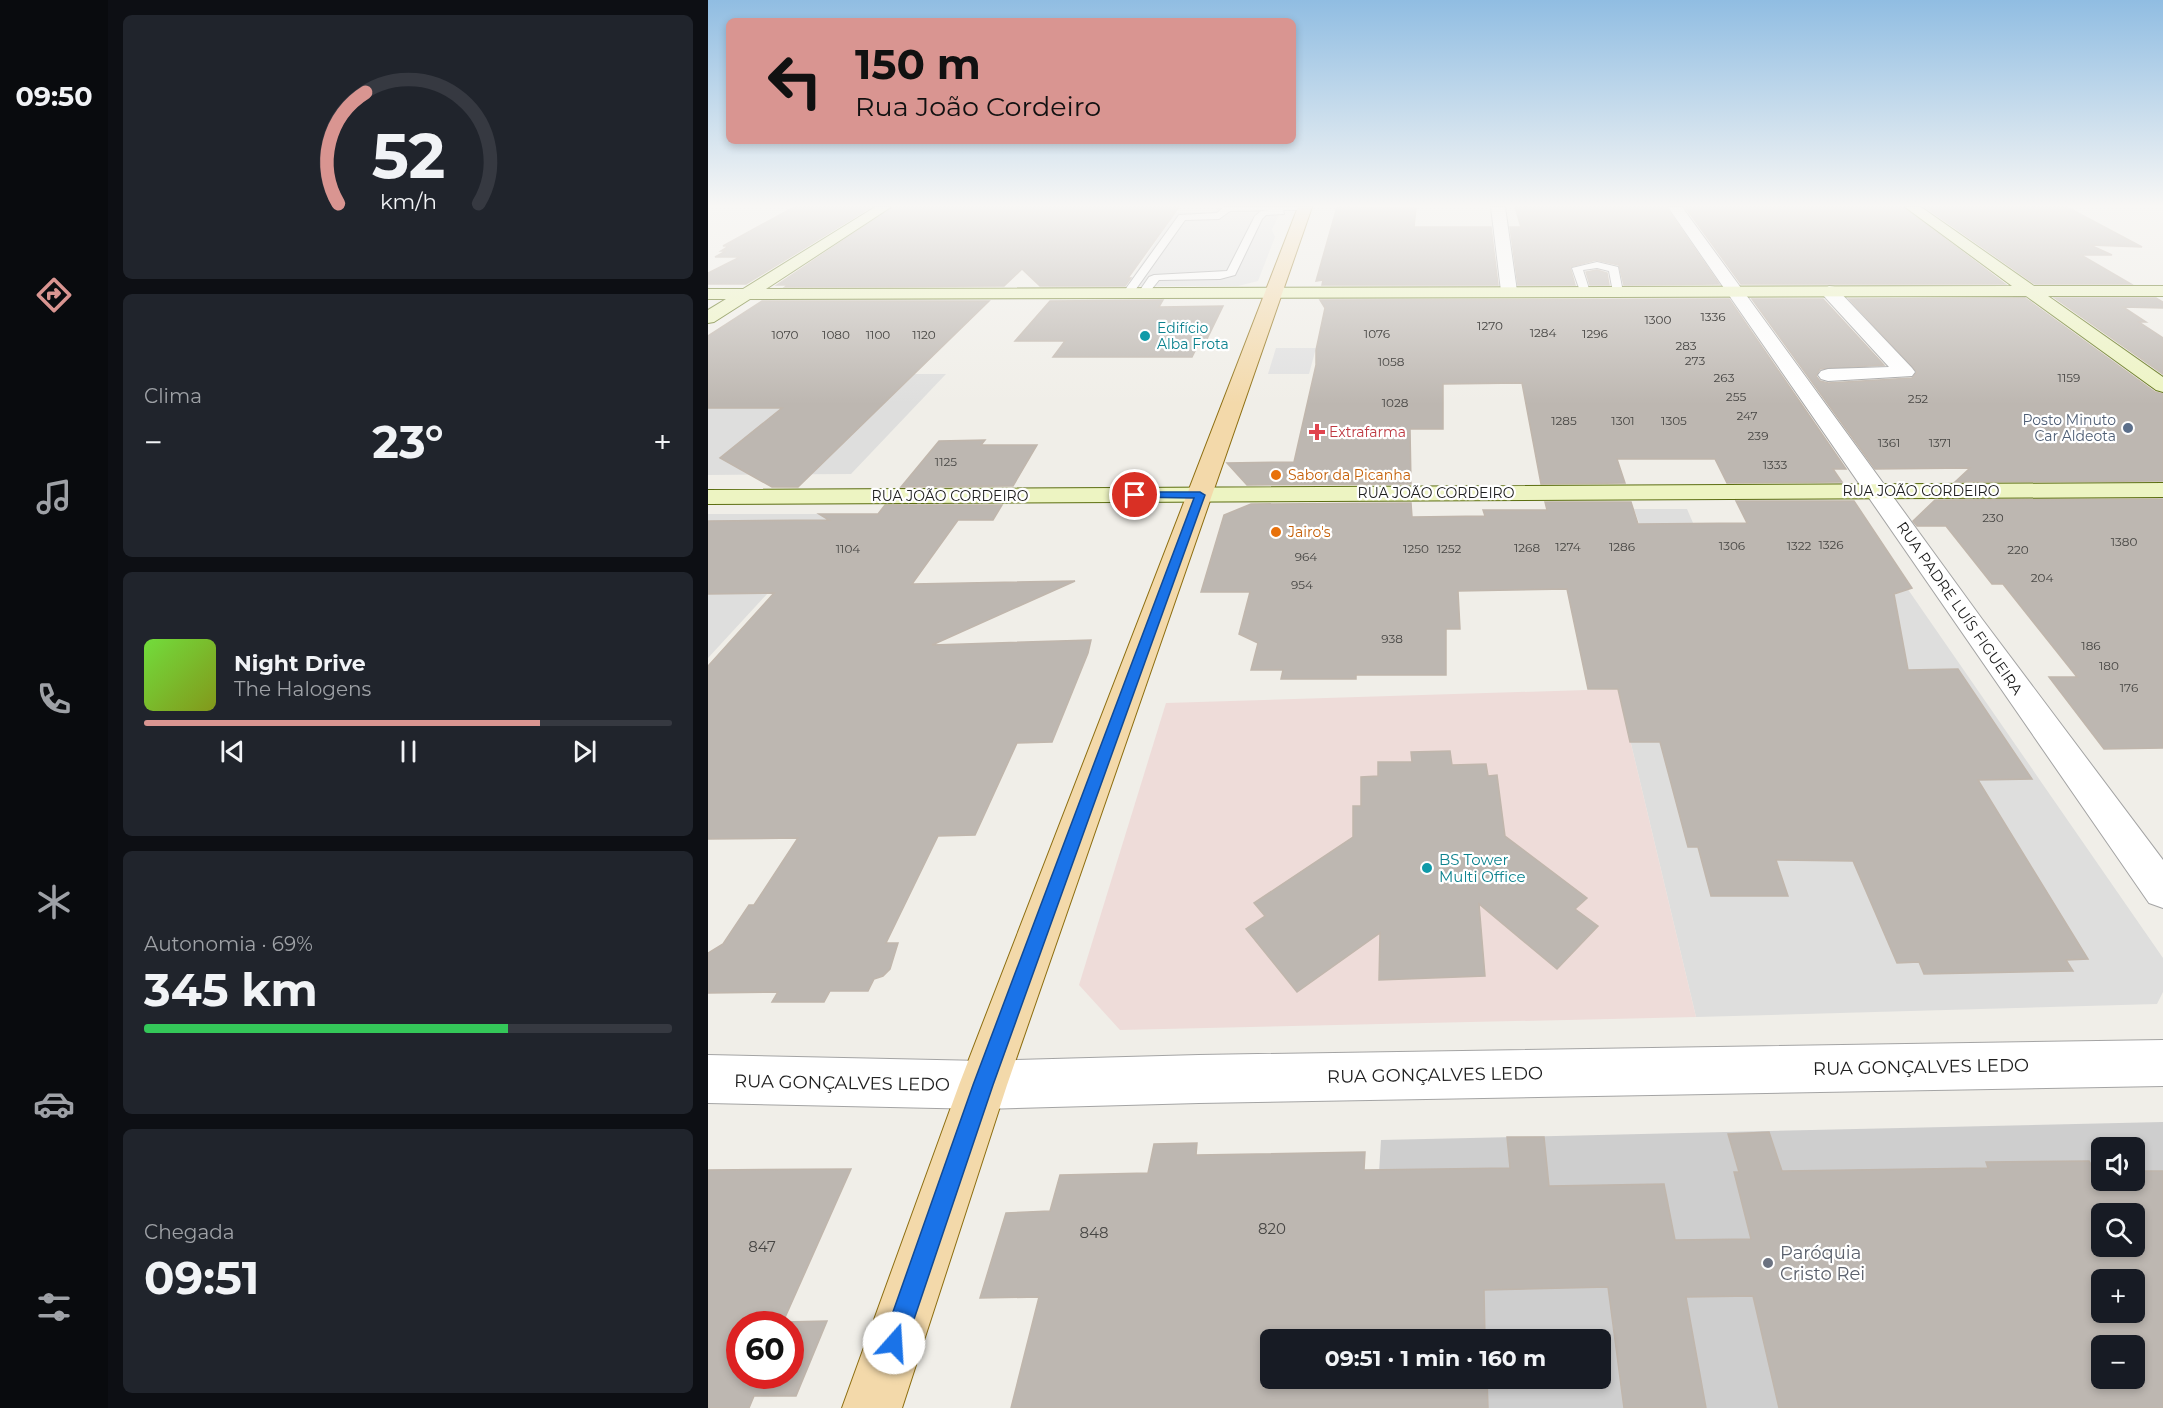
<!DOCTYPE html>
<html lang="pt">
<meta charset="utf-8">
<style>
:root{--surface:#171b24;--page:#20242c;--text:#f1f3f6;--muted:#9ea1a6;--line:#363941;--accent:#d99591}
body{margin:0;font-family:Montserrat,sans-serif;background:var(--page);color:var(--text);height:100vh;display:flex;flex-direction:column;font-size:22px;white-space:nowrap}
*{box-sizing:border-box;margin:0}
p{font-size:20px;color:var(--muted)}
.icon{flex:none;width:33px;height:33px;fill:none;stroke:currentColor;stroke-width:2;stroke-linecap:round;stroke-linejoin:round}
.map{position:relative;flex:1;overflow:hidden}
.drawer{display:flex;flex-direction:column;gap:15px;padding:15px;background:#0d0f14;width:600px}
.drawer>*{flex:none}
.banner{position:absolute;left:18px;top:18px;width:570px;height:126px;border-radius:9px;box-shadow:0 3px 9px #0003;background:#d99591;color:#111;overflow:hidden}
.buttons{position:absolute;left:1383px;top:1137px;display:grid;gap:12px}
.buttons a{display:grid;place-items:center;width:54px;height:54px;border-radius:9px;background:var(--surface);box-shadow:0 3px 9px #0003;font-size:30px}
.speed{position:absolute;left:18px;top:1311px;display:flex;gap:12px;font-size:30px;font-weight:700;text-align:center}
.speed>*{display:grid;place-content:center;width:78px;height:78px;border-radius:50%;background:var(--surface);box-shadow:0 3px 9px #0003;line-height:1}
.speed .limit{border:9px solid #d22;background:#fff;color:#111}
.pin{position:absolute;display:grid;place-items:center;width:51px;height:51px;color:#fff;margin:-26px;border:3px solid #fff;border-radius:50%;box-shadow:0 2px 6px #0007}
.me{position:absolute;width:66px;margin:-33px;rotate:19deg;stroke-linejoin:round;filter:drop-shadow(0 0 4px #0008)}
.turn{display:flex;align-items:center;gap:21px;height:126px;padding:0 30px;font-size:27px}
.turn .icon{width:78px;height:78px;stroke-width:2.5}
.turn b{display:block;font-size:42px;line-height:51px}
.big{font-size:45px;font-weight:700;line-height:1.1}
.drawer .card{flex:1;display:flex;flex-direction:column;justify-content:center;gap:9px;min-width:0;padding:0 21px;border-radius:9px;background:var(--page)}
.drawer .dial{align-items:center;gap:0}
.dial svg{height:156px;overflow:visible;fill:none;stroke:var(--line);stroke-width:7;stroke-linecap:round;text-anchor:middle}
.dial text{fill:var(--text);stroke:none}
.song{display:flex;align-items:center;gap:18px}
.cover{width:72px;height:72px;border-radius:9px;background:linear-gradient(135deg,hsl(100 70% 55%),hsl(70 70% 35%))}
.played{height:6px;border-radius:3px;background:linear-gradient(90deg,var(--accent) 75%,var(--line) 75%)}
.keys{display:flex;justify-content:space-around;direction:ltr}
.heat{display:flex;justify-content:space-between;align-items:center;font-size:33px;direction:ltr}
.charge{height:9px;border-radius:4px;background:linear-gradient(90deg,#34c759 69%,var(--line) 0)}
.trip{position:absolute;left:552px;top:1329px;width:351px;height:60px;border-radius:9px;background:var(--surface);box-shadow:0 3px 9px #0003;font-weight:700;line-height:60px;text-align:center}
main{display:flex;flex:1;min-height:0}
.dock{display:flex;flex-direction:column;width:108px;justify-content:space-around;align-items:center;background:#090b0e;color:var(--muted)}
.dock .icon{width:42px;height:42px}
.dock .active{color:var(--accent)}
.dock b{font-size:27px;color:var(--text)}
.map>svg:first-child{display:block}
.residential{fill:#dededd}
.commercial{fill:#eedcd9}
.religious{fill:#cecece;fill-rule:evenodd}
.parking{fill:#e0e0e0}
.building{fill:#bdb7b1;stroke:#c0b6ac;stroke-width:1.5;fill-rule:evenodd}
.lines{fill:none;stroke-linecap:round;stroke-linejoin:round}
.lane-casing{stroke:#a4a4a4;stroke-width:2}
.street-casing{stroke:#a4a4a4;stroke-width:2}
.secondary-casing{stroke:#5c6e11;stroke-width:2}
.primary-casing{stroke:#8d6e10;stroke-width:2}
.lane{fill:#fff;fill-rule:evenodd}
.street{fill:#fff;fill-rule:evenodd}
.secondary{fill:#edf4c2;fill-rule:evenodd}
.primary{fill:#f3d9aa;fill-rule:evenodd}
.route{fill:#1a73e8;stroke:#114b97;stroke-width:1.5}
.culture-dot{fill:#0f9aa8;stroke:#fff;stroke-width:2}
.service-dot{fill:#5c6f8a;stroke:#fff;stroke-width:2}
.health-dot{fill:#e0444e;stroke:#fff;stroke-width:2}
.food-dot{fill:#e8710a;stroke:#fff;stroke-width:2}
.worship-dot{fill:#6b7280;stroke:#fff;stroke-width:2}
.labels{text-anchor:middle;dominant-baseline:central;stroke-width:4.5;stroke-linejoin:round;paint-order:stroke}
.number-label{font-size:12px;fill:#474644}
.far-culture-label{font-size:14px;fill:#0d838f;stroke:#fff;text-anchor:start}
.far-service-label{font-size:14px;fill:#4e5e75;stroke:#fff;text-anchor:end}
.far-health-label{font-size:14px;fill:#be3a42;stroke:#fff;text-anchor:start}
.far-food-label{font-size:14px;fill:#c56008;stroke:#fff;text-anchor:start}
.far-street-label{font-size:14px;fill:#202020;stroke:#fff}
.street-label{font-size:15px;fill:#202020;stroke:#fff}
.culture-label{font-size:15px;fill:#0d838f;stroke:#fff;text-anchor:start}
.near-number-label{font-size:15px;fill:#474644}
.near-street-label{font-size:18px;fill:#202020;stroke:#fff}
.near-worship-label{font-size:18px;fill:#5b616d;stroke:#fff;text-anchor:start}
</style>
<main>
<nav class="dock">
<b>09:50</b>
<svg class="icon active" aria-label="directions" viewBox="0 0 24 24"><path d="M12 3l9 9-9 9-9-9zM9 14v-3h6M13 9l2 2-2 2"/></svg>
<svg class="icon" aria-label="music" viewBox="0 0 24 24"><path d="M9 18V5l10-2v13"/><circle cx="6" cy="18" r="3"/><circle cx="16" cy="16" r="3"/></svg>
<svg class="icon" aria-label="phone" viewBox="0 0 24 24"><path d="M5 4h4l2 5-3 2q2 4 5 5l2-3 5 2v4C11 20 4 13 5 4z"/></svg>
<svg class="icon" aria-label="climate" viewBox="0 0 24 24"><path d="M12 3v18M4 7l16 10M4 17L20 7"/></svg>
<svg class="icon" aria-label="car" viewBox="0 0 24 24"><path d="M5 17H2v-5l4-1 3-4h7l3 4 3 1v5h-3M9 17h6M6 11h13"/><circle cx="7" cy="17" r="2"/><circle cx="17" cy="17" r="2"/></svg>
<svg class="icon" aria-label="filters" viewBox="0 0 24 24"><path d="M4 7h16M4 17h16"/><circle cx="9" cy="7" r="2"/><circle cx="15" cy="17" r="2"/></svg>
</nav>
<section class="drawer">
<div class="card dial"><svg viewBox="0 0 100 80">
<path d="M14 69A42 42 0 1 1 86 69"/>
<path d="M14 69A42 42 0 0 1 28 12" stroke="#d99591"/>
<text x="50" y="56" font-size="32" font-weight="700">52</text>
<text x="50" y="72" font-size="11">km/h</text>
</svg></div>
<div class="card"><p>Clima</p>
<div class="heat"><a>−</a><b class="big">23°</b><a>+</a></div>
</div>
<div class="card">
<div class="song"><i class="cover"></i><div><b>Night Drive</b><p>The Halogens</p></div></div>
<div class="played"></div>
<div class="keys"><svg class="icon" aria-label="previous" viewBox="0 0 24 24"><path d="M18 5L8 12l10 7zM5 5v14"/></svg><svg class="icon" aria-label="pause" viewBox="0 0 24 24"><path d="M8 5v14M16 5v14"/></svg><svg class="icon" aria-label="next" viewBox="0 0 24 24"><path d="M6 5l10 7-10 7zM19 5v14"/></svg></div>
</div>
<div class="card"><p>Autonomia · 69%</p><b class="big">345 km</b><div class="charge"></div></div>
<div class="card"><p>Chegada</p><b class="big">09:51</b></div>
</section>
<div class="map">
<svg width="1455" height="1408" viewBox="0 0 1455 1408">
<rect width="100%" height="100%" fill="#f0eee8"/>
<!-- residential -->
<g class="residential">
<path d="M 0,374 L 238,374 L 143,474 L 0,475 Z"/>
<path d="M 926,509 L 979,509 L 1014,590 L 1199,588 L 1455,958 L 1455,992 L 1449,1004 L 988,1017 L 910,689 L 880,689 L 859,589 L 955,590 Z"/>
<path d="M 0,514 L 133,514 L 0,658 Z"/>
</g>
<!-- commercial -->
<path class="commercial" d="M 910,689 L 988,1017 L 412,1030 L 371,985 L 458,703 Z"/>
<!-- religious -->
<path class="religious" d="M 1455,1122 L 1455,1408 L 657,1408 L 659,1379 L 892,1378 L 892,1340 L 661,1339 L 673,1140 ZM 1394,1148 L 1426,1148 L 1426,1180 L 1394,1180 ZM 1394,1214 L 1426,1214 L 1426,1246 L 1394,1246 ZM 1394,1280 L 1426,1280 L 1426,1312 L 1394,1312 ZM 1394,1346 L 1426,1346 L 1426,1378 L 1394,1378 Z"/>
<!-- parking -->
<g class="parking">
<path d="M 508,207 L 574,207 L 564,230 L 567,237 L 550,281 L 530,286 L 419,286 L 467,212 L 505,212 Z"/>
<path d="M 568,348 L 608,348 L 601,374 L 560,374 Z"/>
</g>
<!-- building -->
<g class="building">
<path d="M 86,207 L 163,207 L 38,284 L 0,284 L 0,273 L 32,257 L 7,257 L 18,251 L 13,251 L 21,246 L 15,246 Z"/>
<path d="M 185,207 L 471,207 L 420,278 L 423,278 L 417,286 L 332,286 L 314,269 L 296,286 L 77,287 L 80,285 L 69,285 Z"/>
<path d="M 629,207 L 708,208 L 706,227 L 783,227 L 790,285 L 614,285 L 615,280 L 608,281 Z"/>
<path d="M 807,207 L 958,207 L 1011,284 L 916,285 L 911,265 L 888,260 L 862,267 L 867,285 L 810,285 L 802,227 L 813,227 Z"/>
<path d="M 977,207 L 1195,207 L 1297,284 L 1033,284 Z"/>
<path d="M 1217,207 L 1359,207 L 1434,247 L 1382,245 L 1404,255 L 1373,255 L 1423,284 L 1327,284 Z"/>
<path d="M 889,270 L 899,273 L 901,285 L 882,285 L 878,272 Z"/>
<path d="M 1317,298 L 1447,392 L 1455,394 L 1455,481 L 1247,482 L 1262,468 L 1167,469 L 1044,299 L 1115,299 L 1176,365 L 1112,369 L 1108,376 L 1112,381 L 1120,383 L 1204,378 L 1209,372 L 1141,299 Z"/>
<path d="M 1347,298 L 1448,298 L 1455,302 L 1455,308 L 1415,307 L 1438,322 L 1431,322 L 1455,338 L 1455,374 Z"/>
<path d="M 1021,299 L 1138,469 L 1125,469 L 1134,482 L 1019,483 L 1007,459 L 909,459 L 917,483 L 833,484 L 814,383 L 735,384 L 735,429 L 702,429 L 703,484 L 539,485 L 519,463 L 586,462 L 608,365 L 608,350 L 617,308 L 612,300 Z"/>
<path d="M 455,300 L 451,307 L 515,306 L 498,341 L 492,341 L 484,357 L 345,357 L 357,341 L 307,341 L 342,301 Z"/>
<path d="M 54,301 L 281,301 L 90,487 L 64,487 L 12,458 L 74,408 L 0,408 L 0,336 Z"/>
<path d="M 277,440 L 273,445 L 329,445 L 305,486 L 193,487 L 231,441 Z"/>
<path d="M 1455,499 L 1455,748 L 1396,749 L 1341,677 L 1369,677 L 1295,584 L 1284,584 L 1238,526 L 1209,526 L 1205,521 L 1227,500 Z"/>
<path d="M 1028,501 L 1146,501 L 1204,588 L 1186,594 L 1200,670 L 1250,669 L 1324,779 L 1270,780 L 1380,959 L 1358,960 L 1365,971 L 1216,974 L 1211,962 L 1189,963 L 1145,861 L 1068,860 L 1080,896 L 1003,896 L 990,847 L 980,847 L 952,742 L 922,742 L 910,689 L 880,689 L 859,589 L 750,591 L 752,629 L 738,629 L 738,675 L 648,675 L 648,679 L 573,679 L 575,670 L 543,670 L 550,643 L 531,634 L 542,592 L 493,592 L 516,515 L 543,504 L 703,503 L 704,517 L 777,516 L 775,510 L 839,510 L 837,502 L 923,502 L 930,524 L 1039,523 Z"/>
<path d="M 177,505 L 294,505 L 285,520 L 250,520 L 204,584 L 367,581 L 224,645 L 383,640 L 380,653 L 344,742 L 309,743 L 267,835 L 230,836 L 178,943 L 190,943 L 182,969 L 175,976 L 166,979 L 160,991 L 122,991 L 116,1002 L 64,1002 L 70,992 L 0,993 L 0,953 L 15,944 L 41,905 L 46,905 L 90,838 L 0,839 L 0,666 L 66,593 L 0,594 L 0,521 L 121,520 L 111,514 L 170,514 Z"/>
<path d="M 742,751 L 744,765 L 778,764 L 780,776 L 789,775 L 797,836 L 879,898 L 867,909 L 890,926 L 849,969 L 771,904 L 777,976 L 671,980 L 672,933 L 589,992 L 538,929 L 557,916 L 546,903 L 645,837 L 645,806 L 653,806 L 653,777 L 670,776 L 670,762 L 704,762 L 703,752 Z"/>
<path d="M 1061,1132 L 1074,1171 L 1280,1168 L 1278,1162 L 1381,1161 L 1387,1171 L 1394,1171 L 1394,1180 L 1426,1180 L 1426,1171 L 1455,1171 L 1455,1408 L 1071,1408 L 1045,1296 L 978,1297 L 998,1408 L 916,1408 L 900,1287 L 776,1290 L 777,1340 L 562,1340 L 562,1378 L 779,1378 L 780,1408 L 303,1408 L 331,1297 L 272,1298 L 298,1213 L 342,1211 L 352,1175 L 440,1173 L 446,1144 L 489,1143 L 488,1155 L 657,1152 L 656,1170 L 802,1168 L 799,1137 L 836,1137 L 841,1186 L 956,1184 L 967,1240 L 1043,1239 L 1026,1172 L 1031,1172 L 1020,1134 ZM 1394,1214 L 1426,1214 L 1426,1246 L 1394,1246 ZM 1394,1280 L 1426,1280 L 1426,1312 L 1394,1312 ZM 1394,1346 L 1426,1346 L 1426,1378 L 1394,1378 Z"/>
<path d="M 143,1169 L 75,1322 L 119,1321 L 88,1396 L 46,1396 L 41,1408 L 0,1408 L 0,1170 ZM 32,1324 L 82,1324 L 82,1376 L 32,1376 Z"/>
</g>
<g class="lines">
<defs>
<g id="lane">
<path d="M 516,207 L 601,207 L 597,210 L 575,210 L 576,214 L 558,215 L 554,219 L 527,275 L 512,279 L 451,280 L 439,295 L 431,295 L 430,293 L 441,277 L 446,275 L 519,271 L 547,216 L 553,211 L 561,210 L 522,211 L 511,219 L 477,220 L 423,296 L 415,296 L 414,294 L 471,215 L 509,213 Z"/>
<path d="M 889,262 L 910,267 L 915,292 L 914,294 L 910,295 L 905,292 L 901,271 L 889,268 L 875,270 L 882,292 L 877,295 L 873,294 L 864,268 Z"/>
</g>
<g id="street">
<path d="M 783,207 L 797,207 L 809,291 L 801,296 L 793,291 Z"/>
<path d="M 960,207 L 974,207 L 1274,619 L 1455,860 L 1455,908 L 1441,903 Z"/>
<path d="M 1121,286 L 1127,287 L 1204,368 L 1207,372 L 1204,376 L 1120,381 L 1113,379 L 1110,375 L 1113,371 L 1120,369 L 1181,367 L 1115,295 L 1113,291 Z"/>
<path d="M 1455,1040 L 1455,1086 L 491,1103 L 275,1109 L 0,1103 L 0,1055 L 275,1061 L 491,1055 Z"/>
</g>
<g id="secondary">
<path d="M 167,207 L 183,207 L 58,289 L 1304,286 L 1197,207 L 1213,207 L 1326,286 L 1455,286 L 1455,296 L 1340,296 L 1455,377 L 1455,392 L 1448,390 L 1318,296 L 42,299 L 6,322 L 0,323 L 0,310 L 18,299 L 0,299 L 0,289 L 35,289 Z"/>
<path d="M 1455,483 L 1455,497 L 0,504 L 0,490 Z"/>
</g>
<path id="primary" d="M 590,207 L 604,207 L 299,1085 L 194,1408 L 134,1408 L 251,1085 Z"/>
</defs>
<!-- lane casing -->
<use href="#lane" class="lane-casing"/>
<!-- street casing -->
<use href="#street" class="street-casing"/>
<!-- secondary casing -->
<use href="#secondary" class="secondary-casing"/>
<!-- primary casing -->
<use href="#primary" class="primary-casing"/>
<!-- lane -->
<use href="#lane" class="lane"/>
<!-- street -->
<use href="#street" class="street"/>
<!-- secondary -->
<use href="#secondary" class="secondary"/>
<!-- primary -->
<use href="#primary" class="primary"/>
</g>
<!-- sky -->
<linearGradient id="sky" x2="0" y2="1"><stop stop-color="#90bde2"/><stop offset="0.51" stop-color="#f8f7f5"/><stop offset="1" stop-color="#f8f7f5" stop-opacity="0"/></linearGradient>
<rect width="1455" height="404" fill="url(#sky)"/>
<!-- route -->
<path class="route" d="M 427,492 L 492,492 L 497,495 L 285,1085 L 198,1343 L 195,1352 L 186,1355 L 178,1352 L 174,1343 L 265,1085 L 486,498 L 423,497 L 422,495 Z"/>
<!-- markers -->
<g class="culture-dot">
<circle cx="437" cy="336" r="6"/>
<circle cx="719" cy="868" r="6"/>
</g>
<circle class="service-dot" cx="1420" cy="428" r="6"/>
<path class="health-dot" d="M606 423h6v6h6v6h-6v6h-6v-6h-6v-6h6z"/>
<g class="food-dot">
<circle cx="568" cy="475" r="6"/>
<circle cx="568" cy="532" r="6"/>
</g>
<circle class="worship-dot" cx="1060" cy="1263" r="6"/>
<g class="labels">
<!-- number labels -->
<g class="number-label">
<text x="1005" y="316">1336</text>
<text x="950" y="319">1300</text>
<text x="782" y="325">1270</text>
<text x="835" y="332">1284</text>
<text x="669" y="333">1076</text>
<text x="887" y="333">1296</text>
<text x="77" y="334">1070</text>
<text x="128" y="334">1080</text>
<text x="170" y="334">1100</text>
<text x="216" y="334">1120</text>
<text x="978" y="345">283</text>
<text x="987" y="360">273</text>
<text x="683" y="361">1058</text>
<text x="1016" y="377">263</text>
<text x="1361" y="377">1159</text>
<text x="1028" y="396">255</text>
<text x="1210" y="398">252</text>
<text x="687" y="402">1028</text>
<text x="1039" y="415">247</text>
<text x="856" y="420">1285</text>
<text x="915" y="420">1301</text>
<text x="966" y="420">1305</text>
<text x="1050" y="435">239</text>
<text x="1181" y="442">1361</text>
<text x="1232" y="442">1371</text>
<text x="238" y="461">1125</text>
<text x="1067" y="464">1333</text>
<text x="1285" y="517">230</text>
<text x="1416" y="541">1380</text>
<text x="1123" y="544">1326</text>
<text x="1024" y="545">1306</text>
<text x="1091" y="545">1322</text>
<text x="860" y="546">1274</text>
<text x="914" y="546">1286</text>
<text x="819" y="547">1268</text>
<text x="140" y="548">1104</text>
<text x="708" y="548">1250</text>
<text x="741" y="548">1252</text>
<text x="1310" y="549">220</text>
<text x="598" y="556">964</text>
<text x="1334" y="577">204</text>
<text x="594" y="584">954</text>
<text x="684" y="638">938</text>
<text x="1383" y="645">186</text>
<text x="1401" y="665">180</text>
<text x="1421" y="687">176</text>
</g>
<!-- far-culture labels -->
<g class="far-culture-label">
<text x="449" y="328">Edifício<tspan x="449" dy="16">Alba Frota</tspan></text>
</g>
<!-- far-service labels -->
<g class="far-service-label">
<text x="1408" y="420">Posto Minuto<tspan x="1408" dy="16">Car Aldeota</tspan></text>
</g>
<!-- far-health labels -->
<g class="far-health-label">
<text x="621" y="432">Extrafarma</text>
</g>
<!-- far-food labels -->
<g class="far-food-label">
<text x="580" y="475">Sabor da Picanha</text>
<text x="580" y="532">Jairo's</text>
</g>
<!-- far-street labels -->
<g class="far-street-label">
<text x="1213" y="491">RUA JOÃO CORDEIRO</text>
<text x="728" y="493">RUA JOÃO CORDEIRO</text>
<text x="242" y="496">RUA JOÃO CORDEIRO</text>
</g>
<!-- street labels -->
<g class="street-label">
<text transform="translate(1252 608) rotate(55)">RUA PADRE LUÍS FIGUEIRA</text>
</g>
<!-- culture labels -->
<g class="culture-label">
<text x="731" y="859">BS Tower<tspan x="731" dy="17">Multi Office</tspan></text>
</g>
<!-- near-number labels -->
<g class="near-number-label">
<text x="564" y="1228">820</text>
<text x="386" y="1232">848</text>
<text x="54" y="1246">847</text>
</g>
<!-- near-street labels -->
<g class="near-street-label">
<text transform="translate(1213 1067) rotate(-1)">RUA GONÇALVES LEDO</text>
<text transform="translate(727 1075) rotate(-1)">RUA GONÇALVES LEDO</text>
<text transform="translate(134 1083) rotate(1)">RUA GONÇALVES LEDO</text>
</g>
<!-- near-worship labels -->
<g class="near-worship-label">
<text x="1072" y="1253">Paróquia<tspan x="1072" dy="21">Cristo Rei</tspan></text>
</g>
</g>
</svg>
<div class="buttons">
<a><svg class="icon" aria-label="sound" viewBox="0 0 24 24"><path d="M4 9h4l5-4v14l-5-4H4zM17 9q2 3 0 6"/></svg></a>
<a><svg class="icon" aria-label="search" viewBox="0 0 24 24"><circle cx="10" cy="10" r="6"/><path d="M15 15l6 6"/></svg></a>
<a>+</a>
<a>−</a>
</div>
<div class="speed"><div class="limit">60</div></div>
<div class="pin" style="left:427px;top:495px;background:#d93025"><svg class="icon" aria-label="arrive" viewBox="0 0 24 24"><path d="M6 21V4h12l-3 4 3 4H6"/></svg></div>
<svg class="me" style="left:186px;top:1343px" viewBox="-20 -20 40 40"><circle r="19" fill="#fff"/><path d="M0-13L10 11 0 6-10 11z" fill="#1a73e8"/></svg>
<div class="trip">09:51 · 1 min · 160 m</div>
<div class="banner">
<div class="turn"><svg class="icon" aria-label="left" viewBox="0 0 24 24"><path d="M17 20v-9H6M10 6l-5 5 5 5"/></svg><div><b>150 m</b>Rua João Cordeiro</div></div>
</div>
</div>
</main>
